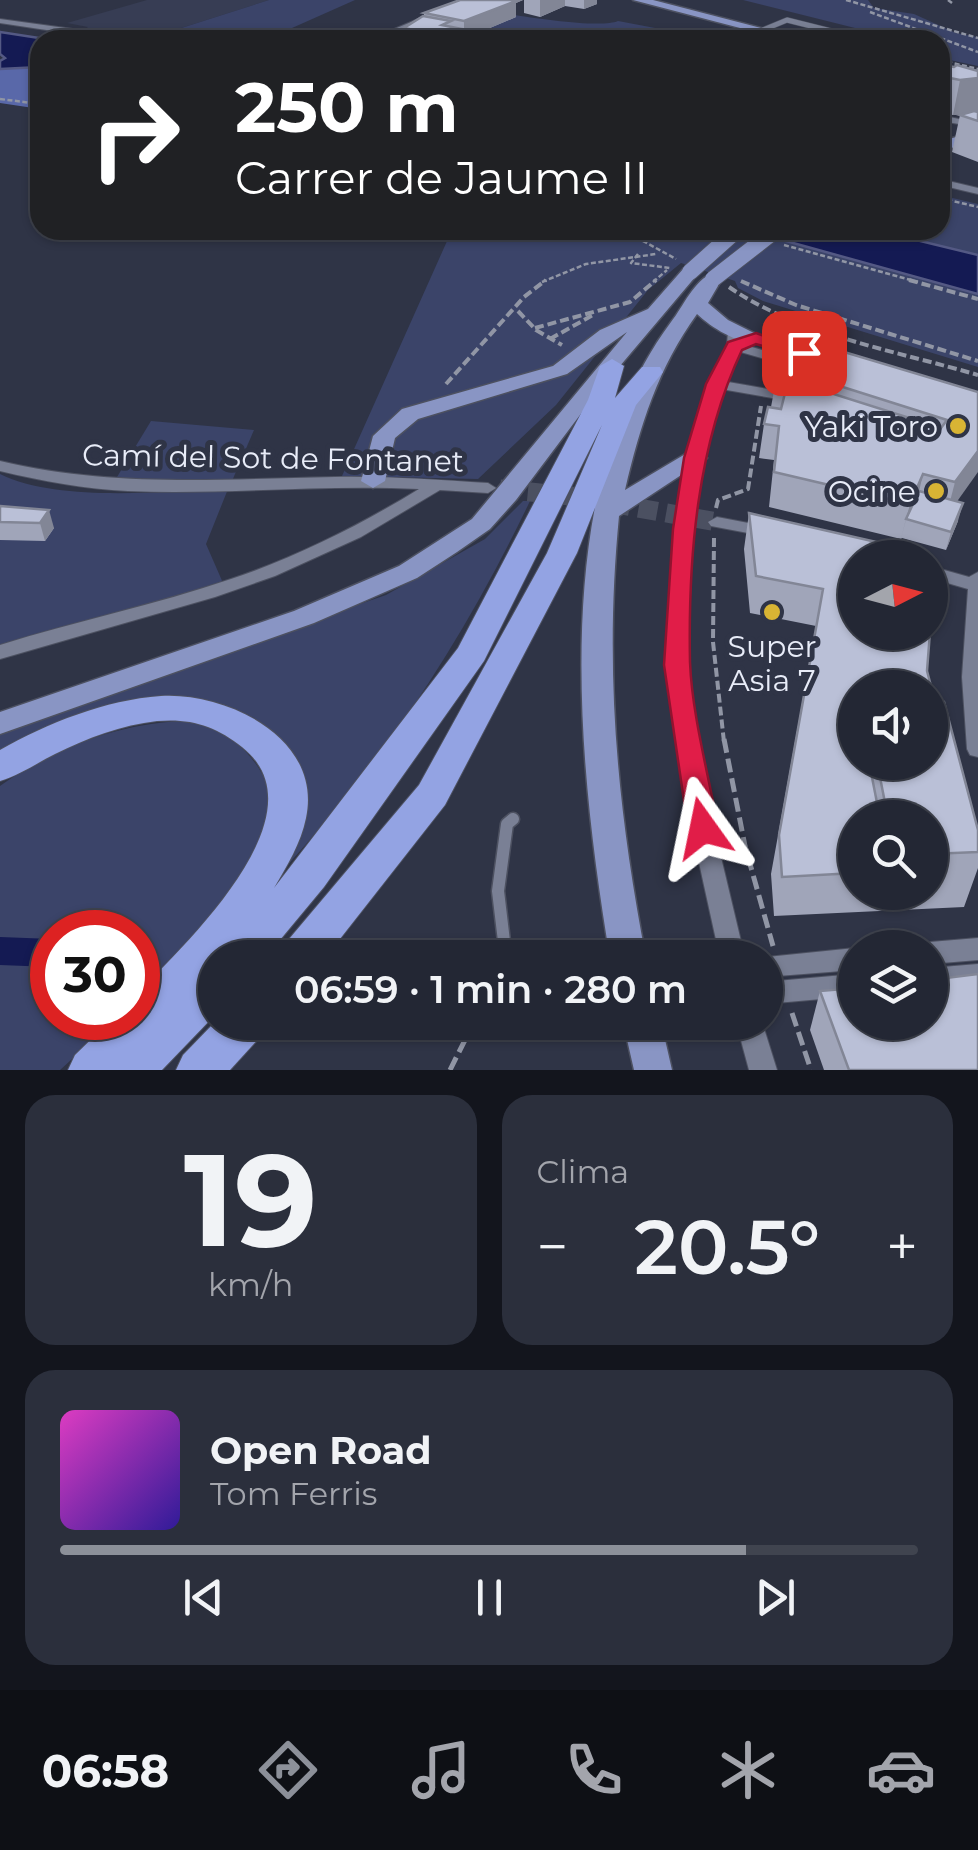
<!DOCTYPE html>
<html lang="es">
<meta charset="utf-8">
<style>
:root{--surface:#232734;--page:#2b2f3c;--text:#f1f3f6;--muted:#a3a5ac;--line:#40444f;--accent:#8c9099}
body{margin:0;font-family:Montserrat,sans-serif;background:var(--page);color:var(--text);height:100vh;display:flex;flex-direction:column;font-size:38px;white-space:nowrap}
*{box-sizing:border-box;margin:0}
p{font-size:32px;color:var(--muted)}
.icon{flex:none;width:55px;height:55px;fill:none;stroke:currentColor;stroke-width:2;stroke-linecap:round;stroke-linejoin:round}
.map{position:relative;height:1070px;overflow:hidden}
.sheet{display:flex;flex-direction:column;gap:25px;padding:25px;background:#13151d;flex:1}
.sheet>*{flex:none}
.top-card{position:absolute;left:30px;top:30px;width:920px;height:210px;border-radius:30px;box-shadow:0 2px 8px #0004,0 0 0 2px var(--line);background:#202124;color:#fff;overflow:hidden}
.needle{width:65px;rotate:84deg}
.buttons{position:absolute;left:838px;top:540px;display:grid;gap:20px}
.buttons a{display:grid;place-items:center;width:110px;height:110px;border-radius:50%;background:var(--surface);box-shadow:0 2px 8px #0004,0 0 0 2px var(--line);font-size:50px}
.speed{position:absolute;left:30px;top:910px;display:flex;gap:20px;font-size:50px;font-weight:700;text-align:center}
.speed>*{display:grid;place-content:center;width:130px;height:130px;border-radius:50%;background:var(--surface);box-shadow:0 2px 8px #0004,0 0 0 2px var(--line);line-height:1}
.speed .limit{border:15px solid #d22;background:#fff;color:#111}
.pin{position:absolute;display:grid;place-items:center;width:85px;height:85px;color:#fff;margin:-42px;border-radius:20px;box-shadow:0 5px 15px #0006}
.me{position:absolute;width:110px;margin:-55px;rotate:348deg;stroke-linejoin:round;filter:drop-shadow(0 0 8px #0008)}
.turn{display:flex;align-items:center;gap:35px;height:210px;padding:0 40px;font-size:45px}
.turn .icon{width:130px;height:130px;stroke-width:2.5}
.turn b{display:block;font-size:70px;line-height:85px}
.big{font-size:75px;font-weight:600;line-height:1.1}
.sheet .widget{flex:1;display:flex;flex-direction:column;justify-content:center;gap:15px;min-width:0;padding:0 35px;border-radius:30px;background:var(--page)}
.sheet .dial{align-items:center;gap:0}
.dial b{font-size:130px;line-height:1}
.song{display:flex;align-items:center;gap:30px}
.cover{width:120px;height:120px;border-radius:15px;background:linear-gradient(135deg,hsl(310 70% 55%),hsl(250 70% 35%))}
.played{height:10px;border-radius:5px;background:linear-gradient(90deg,var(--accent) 80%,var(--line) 80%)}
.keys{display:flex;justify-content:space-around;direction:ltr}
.heat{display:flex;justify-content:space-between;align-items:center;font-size:55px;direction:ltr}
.sheet .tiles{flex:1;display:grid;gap:25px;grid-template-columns:1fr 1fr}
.widget:last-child{grid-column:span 2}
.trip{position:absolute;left:198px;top:940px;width:585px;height:100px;border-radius:50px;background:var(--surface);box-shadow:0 2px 8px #0004,0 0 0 2px var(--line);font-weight:600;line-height:100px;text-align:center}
.menu{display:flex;height:160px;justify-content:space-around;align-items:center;background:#0e1015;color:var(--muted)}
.menu .icon{width:70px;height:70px}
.menu .active{color:var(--accent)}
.menu b{font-size:45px;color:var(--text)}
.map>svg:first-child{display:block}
.built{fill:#373d54}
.green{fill:#3b4469}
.forest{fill:#5968a9}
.water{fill:#141a53;stroke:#545984;stroke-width:2.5}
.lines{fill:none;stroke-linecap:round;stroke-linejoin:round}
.canal{fill:#141a53;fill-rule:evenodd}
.minor-tunnel{stroke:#4b5061;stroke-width:19;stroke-dasharray:19 9;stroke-linecap:butt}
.service-far2-casing{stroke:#4d5161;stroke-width:6}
.service-far1-casing{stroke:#4d5161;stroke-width:10}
.service-casing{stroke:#4d5161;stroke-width:15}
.minor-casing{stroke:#4d5161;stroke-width:2}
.primary-casing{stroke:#4d5161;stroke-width:3}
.motorway-casing{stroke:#4d5161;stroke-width:2}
.path-far2{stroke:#9196a5;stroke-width:2.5;stroke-dasharray:5 2.5;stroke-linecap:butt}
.path-far1{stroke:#9196a5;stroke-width:4;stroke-dasharray:9 4;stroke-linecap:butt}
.path{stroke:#9196a5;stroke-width:5;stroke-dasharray:14 6;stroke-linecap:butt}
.service-far2{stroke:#7a8095;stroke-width:5}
.service-far1{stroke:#7a8095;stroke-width:8}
.service{stroke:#7a8095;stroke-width:12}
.minor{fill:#7a8095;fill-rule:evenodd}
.primary{fill:#8995c4;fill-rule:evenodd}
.motorway{fill:#93a3e3;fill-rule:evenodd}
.primary-bridge-casing{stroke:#4d5161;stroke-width:18;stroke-linecap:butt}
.primary-bridge{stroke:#8995c4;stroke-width:16}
.wall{fill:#a0a5b9;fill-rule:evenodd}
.shaded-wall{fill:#828696}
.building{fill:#bac0d7;stroke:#828696;stroke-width:2.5;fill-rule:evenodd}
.route{fill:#e11d48;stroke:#92132f;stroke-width:2.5}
.poi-dot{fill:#d8b434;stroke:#2f3446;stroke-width:4}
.labels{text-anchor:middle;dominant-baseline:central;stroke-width:10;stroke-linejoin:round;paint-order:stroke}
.poi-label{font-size:30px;fill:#e8ecf8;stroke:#2f3446;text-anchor:end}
.street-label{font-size:30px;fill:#e8ecf8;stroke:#2f3446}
</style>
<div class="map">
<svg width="978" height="1070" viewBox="0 0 978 1070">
<rect width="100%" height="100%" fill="#2f3446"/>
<!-- built -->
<path class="built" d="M 147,0 L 269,0 L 147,39 L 84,30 L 88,27 L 67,23 Z"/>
<!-- green -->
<g class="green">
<path d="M 269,0 L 355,0 L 283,32 L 311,40 L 147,39 Z"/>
<path d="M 743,0 L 868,0 L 874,8 L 914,14 L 956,33 L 978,37 L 978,66 L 940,58 L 940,40 L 903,40 Z"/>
<path d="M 474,8 C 500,13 598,30 618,21 L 687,34 L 681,38 L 686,40 L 470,40 Z"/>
<path d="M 940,195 L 978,204 L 978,367 L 763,301 L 738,288 L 735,281 L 681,263 L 648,290 L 556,405 L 478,479 L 342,476 L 452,230 L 940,230 Z"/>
<path d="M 151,421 L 254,430 L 232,481 L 114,482 Z"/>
<path d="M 0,474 C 59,503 163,491 228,489 L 206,544 L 223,583 L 0,647 Z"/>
<path d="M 523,501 L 530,501 C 483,599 426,695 359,781 C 329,819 296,855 265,891 L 280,740 L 254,718 L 199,700 L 0,757 L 0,728 L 386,595 L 485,539 Z"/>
<path d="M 180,721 C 207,724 229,733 247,753 C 254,761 265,775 267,786 C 283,849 178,953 138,995 L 138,932 L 52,932 L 52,1018 L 117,1018 L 60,1070 L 0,1070 L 0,786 C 53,748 115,725 180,721 Z"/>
</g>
<!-- forest -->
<path class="forest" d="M 40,67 L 40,109 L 0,103 L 0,69 Z"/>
<!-- water -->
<g class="water">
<path d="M 0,32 L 52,40 L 40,40 L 40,67 L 0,69 L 0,61 L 5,58 L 0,54 Z"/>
<path d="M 746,230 L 875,230 L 978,255 L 978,294 Z"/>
</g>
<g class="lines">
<!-- canal -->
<path class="canal" d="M 0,937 L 52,939 L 52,967 L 0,965 Z"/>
<!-- minor-tunnel -->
<path class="minor-tunnel" d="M 500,489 L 571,496 L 717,522"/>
<defs>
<g id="service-far2">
<path d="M 758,32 L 787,20 L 867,40"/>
<path d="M 799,40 L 823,31"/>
</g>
<path id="service-far1" d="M 716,384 L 773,394 L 783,360 L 734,346"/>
<path id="service" d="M 506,958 L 498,891 L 507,824 L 513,819"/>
<g id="minor">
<path d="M 423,17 L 430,19 L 380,40 L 368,40 Z"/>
<path d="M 0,19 L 131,37 L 135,40 L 113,40 L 0,23 Z"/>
<path d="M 940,115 L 978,123 L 978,127 L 940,121 Z"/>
<path d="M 940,179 L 978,188 L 978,194 L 940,185 Z"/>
<path d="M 735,326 L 742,330 L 742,337 L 756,335 L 815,352 L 817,355 L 810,359 L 755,343 L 741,344 L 723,384 L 703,458 L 693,529 L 687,665 L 705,790 L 745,958 L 720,958 L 683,790 L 667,665 L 675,529 L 687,458 L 709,384 L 727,346 L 728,330 Z"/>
<path d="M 0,461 C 114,488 219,479 335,477 C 386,476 437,480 488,483 L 496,488 L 488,493 L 440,490 L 361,537 L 275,576 L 215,597 L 0,659 L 0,645 C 76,621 155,605 231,579 C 297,557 360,525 419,489 C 322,484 225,495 128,491 C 85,489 42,481 0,471 Z"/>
<path d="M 717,517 L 775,528 L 778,532 L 769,537 L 711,526 L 708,522 Z"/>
<path d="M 930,566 L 969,577 L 978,572 L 978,757 L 970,755 L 967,749 L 962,677 L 968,589 L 930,578 Z"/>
<path d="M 978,938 L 978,960 L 930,964 L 930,948 L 920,948 L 930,942 Z"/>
<path d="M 855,948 L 855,970 L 765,977 L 765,958 L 758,958 Z"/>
<path d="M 978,964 L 978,986 L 930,990 L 930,968 Z"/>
<path d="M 855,974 L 855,996 L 765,1004 L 765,982 Z"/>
<path d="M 736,1022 L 762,1022 L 777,1070 L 749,1070 Z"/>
</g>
<g id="primary">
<path d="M 633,0 L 653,0 L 807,40 L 786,40 Z"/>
<path d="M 978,130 L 978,139 L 940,152 L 940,142 Z"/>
<path d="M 690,267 L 699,272 L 696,276 L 592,399 L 516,500 L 490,529 L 457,552 L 417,578 L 314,623 L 0,734 L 0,712 L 294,611 L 399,566 L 472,519 L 627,332 L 567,374 L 418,419 L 395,438 L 385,481 L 373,488 L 361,481 L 373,436 L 402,409 L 553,366 L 600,330 L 648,309 L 684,268 Z"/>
<path d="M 713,273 L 722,279 L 708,303 L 728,320 L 766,339 L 763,343 C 741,346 713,329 697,314 C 658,368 640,426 625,490 L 687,453 L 703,453 L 707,458 L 619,516 C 604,670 617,807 646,958 L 610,958 C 578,766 547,488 671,322 C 683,307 694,280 713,273 Z"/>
<path d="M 623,1022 L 661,1022 L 672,1070 L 634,1070 Z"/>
</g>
<g id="motorway">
<path d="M 612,359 L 624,366 L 615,398 L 642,367 L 660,367 L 663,372 L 636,405 L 577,553 L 445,805 L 325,958 L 278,958 L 284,945 L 419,785 L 547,553 L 602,425 L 484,661 L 324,887 L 265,958 L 215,958 L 215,1015 L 162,1070 L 68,1070 L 75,1055 L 113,1018 L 138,1018 L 138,993 C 185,944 326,813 242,747 C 216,726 191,718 157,721 C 122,725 87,738 55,754 C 37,763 20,775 0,781 L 0,750 C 48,723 105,700 161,696 C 225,692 323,737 306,818 C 301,843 287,866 274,888 L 458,648 L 588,400 L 600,366 Z"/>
<path d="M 215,1022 L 267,1022 L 261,1036 L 230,1070 L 176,1070 L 183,1055 Z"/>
</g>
</defs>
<!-- service-far2 casing -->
<use href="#service-far2" class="service-far2-casing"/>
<!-- service-far1 casing -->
<use href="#service-far1" class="service-far1-casing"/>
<!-- service casing -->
<use href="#service" class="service-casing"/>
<!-- minor casing -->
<use href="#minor" class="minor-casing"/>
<!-- primary casing -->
<use href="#primary" class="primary-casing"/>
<!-- motorway casing -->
<use href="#motorway" class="motorway-casing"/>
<!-- path-far2 -->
<g class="path-far2">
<path d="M 846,0 L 978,38"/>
<path d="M 948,0 L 952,3"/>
<path d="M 870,12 L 978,52"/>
<path d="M 940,60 L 978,69"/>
<path d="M 0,99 L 40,104"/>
<path d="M 940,198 L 978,207"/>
<path d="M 623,230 L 676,259"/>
<path d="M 784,245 L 918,282"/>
<path d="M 638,254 L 631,263 L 670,268"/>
<path d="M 542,282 L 586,264 L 656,254"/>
<path d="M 653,282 L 667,270"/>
</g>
<!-- path-far1 -->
<g class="path-far1">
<path d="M 909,280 L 978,299"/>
<path d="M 741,281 L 796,305 L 978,361"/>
<path d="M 729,287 C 796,334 900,352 978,375"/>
<path d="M 518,311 L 536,330 L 562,345"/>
<path d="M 535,328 L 630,302 L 656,280"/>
<path d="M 550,339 L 593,315"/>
<path d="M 831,347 L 845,334"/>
<path d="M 446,384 L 524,297 L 546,280"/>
<path d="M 716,508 L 718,500 L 748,489 L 761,406"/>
<path d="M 714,538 L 713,642 L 724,742"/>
</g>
<!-- path -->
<g class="path">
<path d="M 724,739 L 745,846 L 773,946"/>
<path d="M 792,1013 L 811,1070"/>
<path d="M 450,1070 L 474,1022"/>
</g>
<!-- service-far2 -->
<use href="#service-far2" class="service-far2"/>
<!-- service-far1 -->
<use href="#service-far1" class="service-far1"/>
<!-- service -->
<use href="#service" class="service"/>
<!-- minor -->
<use href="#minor" class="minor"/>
<!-- primary -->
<use href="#primary" class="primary"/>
<!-- motorway -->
<use href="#motorway" class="motorway"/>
<defs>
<g id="primary-bridge">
<path d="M 690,272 L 737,230"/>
<path d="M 713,279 L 776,230"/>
</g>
</defs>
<!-- primary-bridge casing -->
<use href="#primary-bridge" class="primary-bridge-casing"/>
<!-- primary-bridge -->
<use href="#primary-bridge" class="primary-bridge"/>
</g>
<!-- wall -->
<g class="wall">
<path d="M 460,0 L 523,0 L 516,3 L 516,17 L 471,36 L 494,40 L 404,40 L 404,28 L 424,16 L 424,13 Z"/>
<path d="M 524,0 L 597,0 L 597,4 L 584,9 L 565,6 L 540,17 L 524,13 Z"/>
<path d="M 940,65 L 978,71 L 978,162 L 952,152 L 960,115 L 962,114 L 953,115 L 940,113 Z"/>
<path d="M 794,337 L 978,392 L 957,501 L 958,521 L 946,550 L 902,538 L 901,539 L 769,507 L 774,460 L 759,458 L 764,424 L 771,407 L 774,391 Z"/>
<path d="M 0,506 L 54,528 L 45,541 L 0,540 Z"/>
<path d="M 749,513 L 855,558 L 927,671 L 935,701 L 978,830 L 978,868 L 964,907 L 774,916 L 771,874 L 816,626 L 750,613 L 744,549 ZM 855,688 L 930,762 L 855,762 ZM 855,818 L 930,818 L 930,892 L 855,892 Z"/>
<path d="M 820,991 L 978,1070 L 824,1070 L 810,1030 Z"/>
</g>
<!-- shaded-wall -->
<g class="shaded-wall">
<path d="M 499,0 L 523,0 L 516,3 L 516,17 L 471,36 L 471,40 L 454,40 L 454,38 L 464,34 L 464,21 Z"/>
<path d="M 540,0 L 565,0 L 565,6 L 540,17 Z"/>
<path d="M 584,0 L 597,0 L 597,4 L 584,9 Z"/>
<path d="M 978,78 L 978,113 L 953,115 L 960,80 Z"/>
<path d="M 978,451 L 978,472 L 946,517 L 955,482 Z"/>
<path d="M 923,474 L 915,509 L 906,519 L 901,539 L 910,504 Z"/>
<path d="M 963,503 L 958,521 L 946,550 L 951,532 Z"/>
<path d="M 49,510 L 54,528 L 45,541 L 40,523 Z"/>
</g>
<!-- building -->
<g class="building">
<path d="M 460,0 L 511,0 L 516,1 L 464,21 L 424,13 Z"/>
<path d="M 423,16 L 451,21 L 442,25 L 471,31 L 454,38 L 404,28 Z"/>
<path d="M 471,36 L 494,40 L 463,40 Z"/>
<path d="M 940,65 L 954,67 L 957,65 L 978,71 L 978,78 L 960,80 L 940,76 Z"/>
<path d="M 974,111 L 978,112 L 978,121 L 960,115 Z"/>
<path d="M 794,337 L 978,392 L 978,451 L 955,482 L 923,474 L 910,504 L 774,472 L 779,426 L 764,424 L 768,407 L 781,409 L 785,393 L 774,391 ZM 827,382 L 947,420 L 941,428 L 824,391 Z"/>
<path d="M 919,491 L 963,503 L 951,532 L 906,519 Z"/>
<path d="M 0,506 L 49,510 L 40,523 L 0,522 Z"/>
<path d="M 749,513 L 885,544 L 883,558 L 855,558 L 855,632 L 930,632 L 927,671 L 935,701 L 930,701 L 930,688 L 855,688 L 855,762 L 869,762 L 880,818 L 855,818 L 855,873 L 782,877 L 779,835 L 823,589 L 756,576 Z"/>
<path d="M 930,568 L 935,569 L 930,632 Z"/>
<path d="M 930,701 L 944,702 L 978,830 L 978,852 L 930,854 L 930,818 L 888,818 L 877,762 L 930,762 Z"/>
<path d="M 978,974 L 978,1070 L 849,1070 L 820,991 L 855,988 L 855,1022 L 930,1022 L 930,980 Z"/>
</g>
<!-- route -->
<path class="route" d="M 756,333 L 813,353 L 804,358 L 756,344 L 742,350 C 697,445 688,558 690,662 C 692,715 709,776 718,828 L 713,836 L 703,839 L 692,836 L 688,828 L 664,665 L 673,529 L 684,458 L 706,384 L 728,342 Z"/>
<!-- markers -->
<g class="poi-dot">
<circle cx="958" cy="426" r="10"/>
<circle cx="936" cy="491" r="10"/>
<circle cx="772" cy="612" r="10"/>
</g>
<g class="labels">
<!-- poi labels -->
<g class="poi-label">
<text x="938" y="426">Yaki Toro</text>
<text x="916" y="491">Ocine</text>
<text x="772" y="646" text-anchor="middle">Super<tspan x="772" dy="34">Asia 7</tspan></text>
</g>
<!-- street labels -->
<g class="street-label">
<text transform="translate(273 458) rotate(1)">Camí del Sot de Fontanet</text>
</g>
</g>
</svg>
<div class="buttons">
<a><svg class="needle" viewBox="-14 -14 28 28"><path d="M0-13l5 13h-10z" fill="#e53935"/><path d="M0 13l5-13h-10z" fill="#a3a5ac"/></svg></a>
<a><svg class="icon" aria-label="sound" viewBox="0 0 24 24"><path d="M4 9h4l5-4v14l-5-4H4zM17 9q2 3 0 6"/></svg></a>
<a><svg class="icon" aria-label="search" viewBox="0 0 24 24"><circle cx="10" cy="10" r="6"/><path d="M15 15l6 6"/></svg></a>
<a><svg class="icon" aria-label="layers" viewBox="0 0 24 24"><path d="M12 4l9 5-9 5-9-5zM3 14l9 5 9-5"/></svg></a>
</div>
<div class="speed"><div class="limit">30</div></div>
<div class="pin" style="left:804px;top:353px;background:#d93025"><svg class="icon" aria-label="arrive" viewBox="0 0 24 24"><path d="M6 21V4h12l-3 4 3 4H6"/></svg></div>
<svg class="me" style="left:703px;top:828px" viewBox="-20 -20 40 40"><path d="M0-17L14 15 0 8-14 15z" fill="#e11d48" stroke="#fff" stroke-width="4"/></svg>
<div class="trip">06:59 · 1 min · 280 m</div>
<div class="top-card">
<div class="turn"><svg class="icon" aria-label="right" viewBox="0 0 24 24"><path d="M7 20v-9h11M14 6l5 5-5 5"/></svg><div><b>250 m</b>Carrer de Jaume II</div></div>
</div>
</div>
<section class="sheet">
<div class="tiles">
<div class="widget dial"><b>19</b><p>km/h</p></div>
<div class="widget"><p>Clima</p>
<div class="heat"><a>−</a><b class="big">20.5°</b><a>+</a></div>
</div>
<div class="widget">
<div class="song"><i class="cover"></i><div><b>Open Road</b><p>Tom Ferris</p></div></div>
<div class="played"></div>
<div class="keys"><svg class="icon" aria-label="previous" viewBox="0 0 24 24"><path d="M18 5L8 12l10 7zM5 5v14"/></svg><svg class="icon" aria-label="pause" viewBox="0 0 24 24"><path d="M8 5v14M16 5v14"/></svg><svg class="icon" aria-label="next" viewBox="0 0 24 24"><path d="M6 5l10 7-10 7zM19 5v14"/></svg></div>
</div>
</div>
</section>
<nav class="menu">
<b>06:58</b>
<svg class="icon active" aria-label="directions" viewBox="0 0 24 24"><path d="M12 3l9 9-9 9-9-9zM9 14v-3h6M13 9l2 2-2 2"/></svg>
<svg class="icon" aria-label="music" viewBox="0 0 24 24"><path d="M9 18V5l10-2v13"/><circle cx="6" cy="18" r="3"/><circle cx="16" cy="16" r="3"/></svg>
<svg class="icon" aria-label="phone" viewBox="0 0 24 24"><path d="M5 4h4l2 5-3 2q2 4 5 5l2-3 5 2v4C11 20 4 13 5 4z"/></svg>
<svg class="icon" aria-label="climate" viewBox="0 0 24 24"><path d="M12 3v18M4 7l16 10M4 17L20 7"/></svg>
<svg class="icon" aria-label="car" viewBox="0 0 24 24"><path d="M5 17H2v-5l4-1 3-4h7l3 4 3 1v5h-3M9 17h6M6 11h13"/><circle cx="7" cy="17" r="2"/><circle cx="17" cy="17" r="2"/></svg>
</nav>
